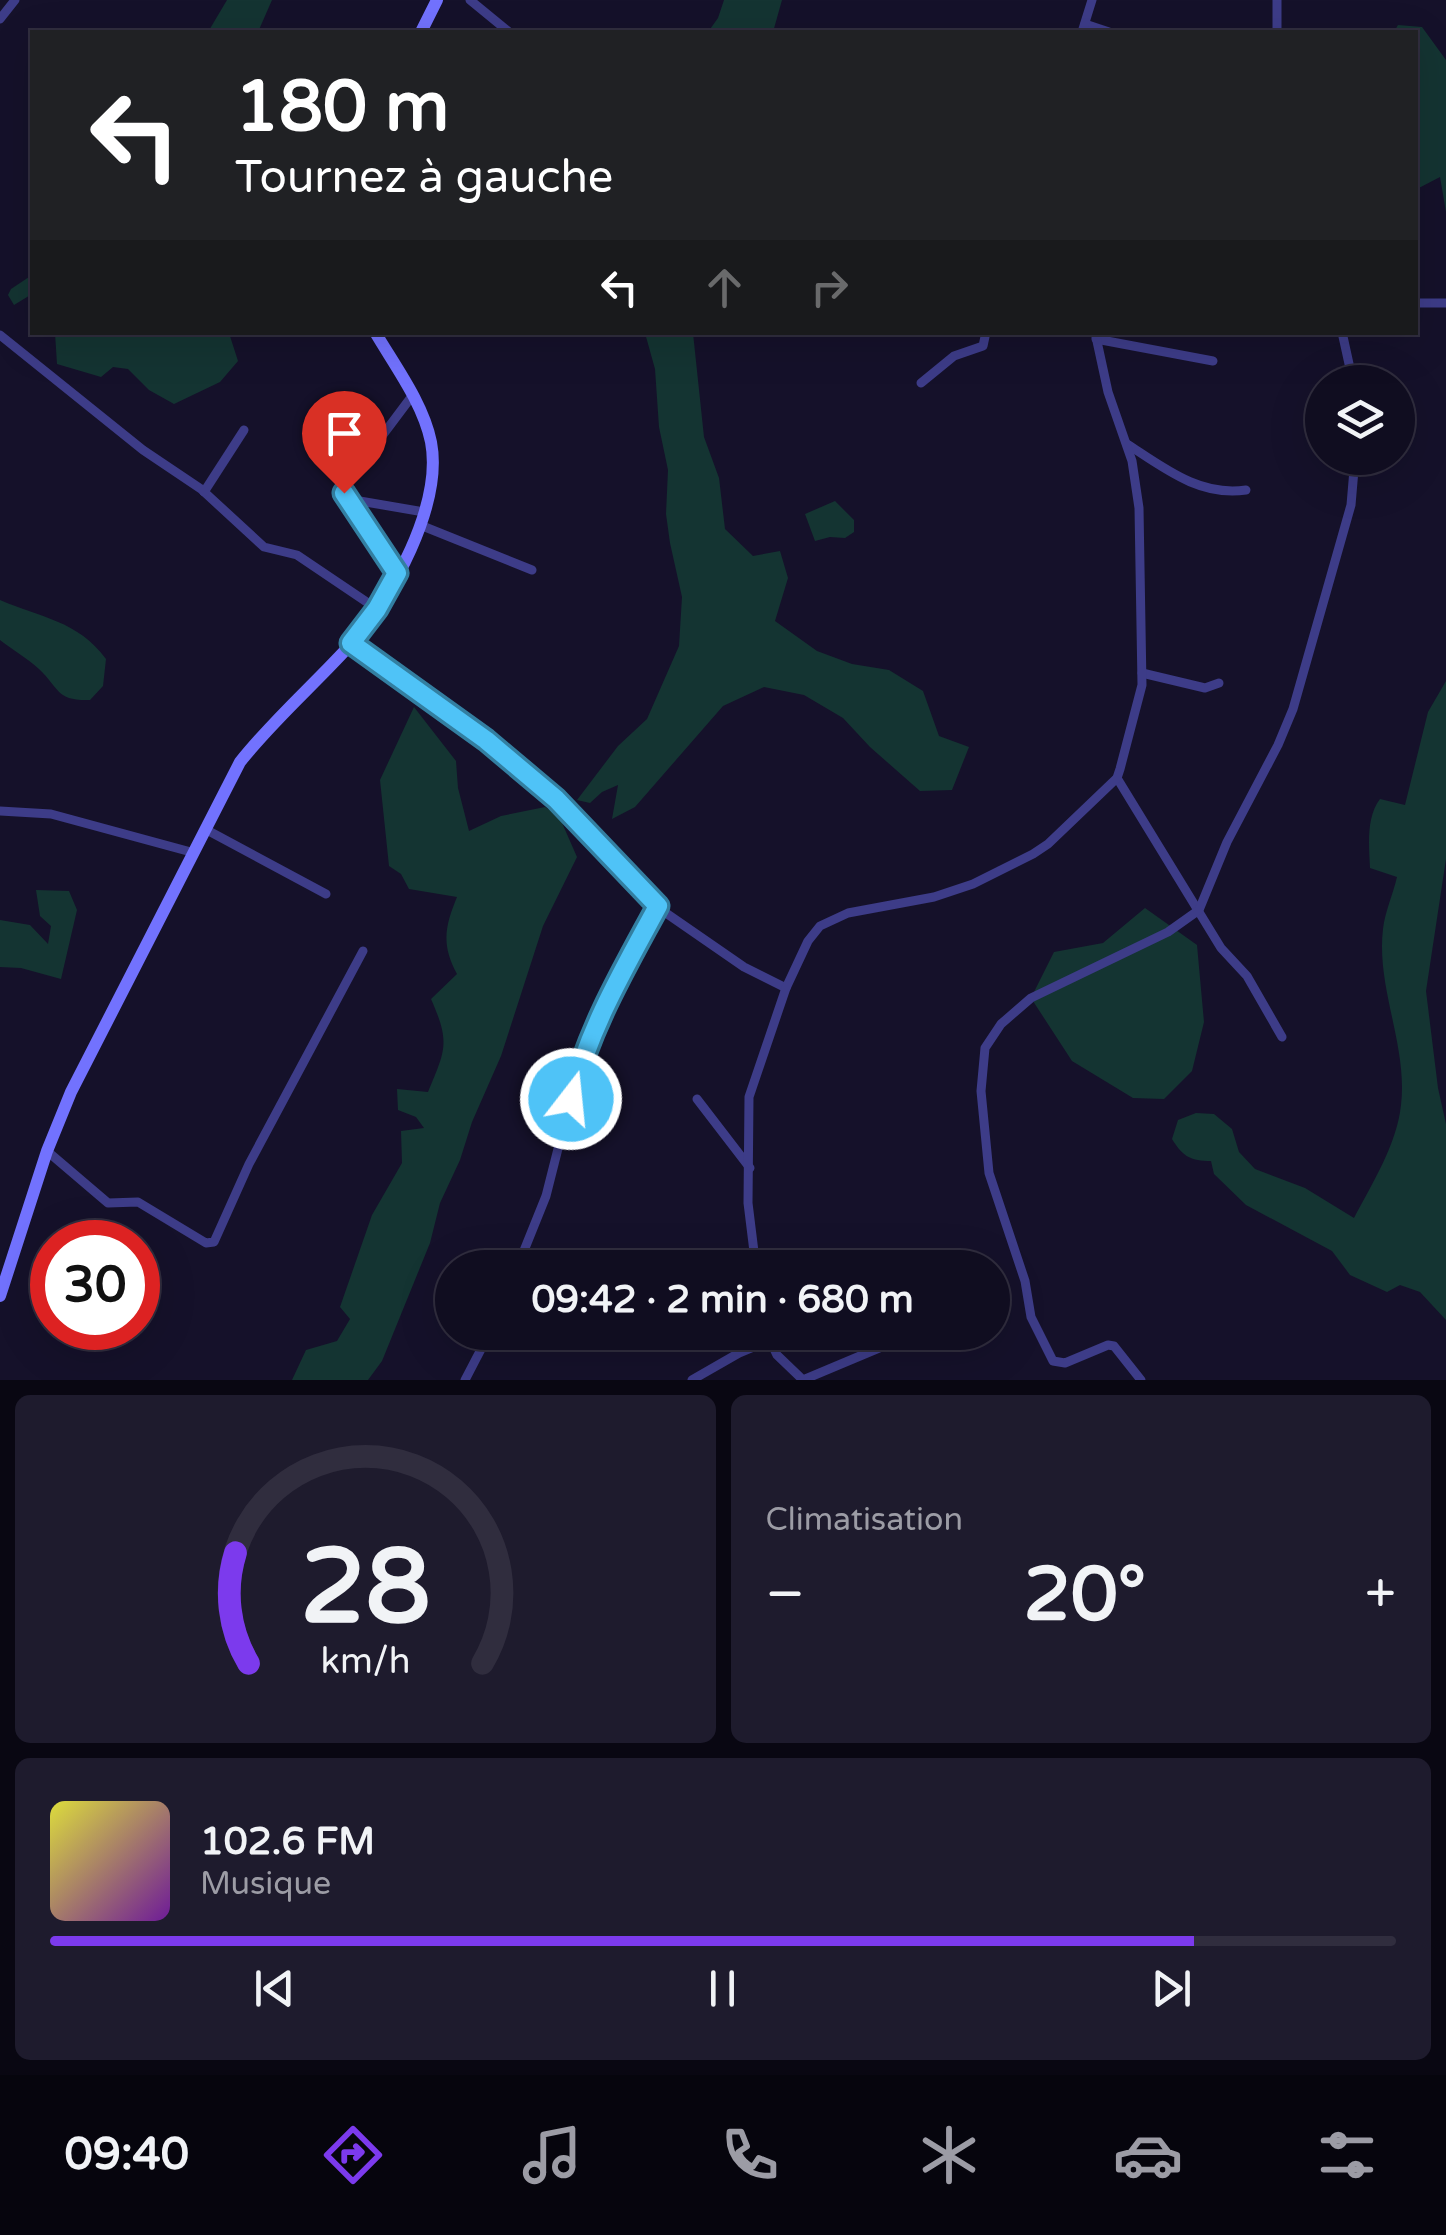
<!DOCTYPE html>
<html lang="fr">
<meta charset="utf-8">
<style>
:root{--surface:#100d20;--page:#1e1b2d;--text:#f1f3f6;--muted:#9c9ca5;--line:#302d3e;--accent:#7c3aed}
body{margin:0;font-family:"Varela Round",sans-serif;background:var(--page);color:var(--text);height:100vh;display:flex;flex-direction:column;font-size:38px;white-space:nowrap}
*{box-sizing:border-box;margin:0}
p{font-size:32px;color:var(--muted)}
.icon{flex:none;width:55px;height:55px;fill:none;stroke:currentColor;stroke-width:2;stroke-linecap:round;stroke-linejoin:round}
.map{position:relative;height:1380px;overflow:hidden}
.details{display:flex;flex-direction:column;gap:15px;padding:15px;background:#090712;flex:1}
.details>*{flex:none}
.top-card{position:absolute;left:30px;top:30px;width:1388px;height:305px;border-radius:0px;box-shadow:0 10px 40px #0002,0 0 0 2px var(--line);background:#202124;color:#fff;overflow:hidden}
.controls{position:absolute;left:1305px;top:365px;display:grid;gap:20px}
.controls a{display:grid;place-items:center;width:110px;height:110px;border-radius:50%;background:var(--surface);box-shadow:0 10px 40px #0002,0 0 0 2px var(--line);font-size:50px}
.speed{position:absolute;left:30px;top:1220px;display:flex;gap:20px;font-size:50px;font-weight:700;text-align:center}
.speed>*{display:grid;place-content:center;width:130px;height:130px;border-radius:50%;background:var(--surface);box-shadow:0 10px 40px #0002,0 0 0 2px var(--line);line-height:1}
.speed .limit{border:15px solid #d22;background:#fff;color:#111}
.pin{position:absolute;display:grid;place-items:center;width:85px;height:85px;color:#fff;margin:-102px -42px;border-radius:50% 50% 50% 0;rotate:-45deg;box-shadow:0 0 10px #0007}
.pin .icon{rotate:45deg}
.me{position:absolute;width:110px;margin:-55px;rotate:16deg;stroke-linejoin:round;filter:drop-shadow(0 0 8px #0008)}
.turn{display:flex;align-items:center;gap:35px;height:210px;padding:0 40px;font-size:45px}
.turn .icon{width:130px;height:130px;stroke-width:2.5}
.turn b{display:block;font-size:70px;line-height:85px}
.lanes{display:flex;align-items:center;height:95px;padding:0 40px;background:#0003;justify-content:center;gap:50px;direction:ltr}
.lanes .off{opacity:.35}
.big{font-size:75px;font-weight:700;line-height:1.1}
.details .widget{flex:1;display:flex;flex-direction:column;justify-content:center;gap:15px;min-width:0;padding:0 35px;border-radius:15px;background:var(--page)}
.details .dial{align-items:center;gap:0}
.dial svg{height:260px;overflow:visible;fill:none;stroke:var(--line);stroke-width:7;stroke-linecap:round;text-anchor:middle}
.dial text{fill:var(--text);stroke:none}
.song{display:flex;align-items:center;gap:30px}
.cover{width:120px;height:120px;border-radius:15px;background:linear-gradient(135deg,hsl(60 70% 55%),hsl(280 70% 35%))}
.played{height:10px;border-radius:5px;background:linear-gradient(90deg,var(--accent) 85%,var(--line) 85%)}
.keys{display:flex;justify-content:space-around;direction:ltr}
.heat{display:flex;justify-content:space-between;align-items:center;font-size:55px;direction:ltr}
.details .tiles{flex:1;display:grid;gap:15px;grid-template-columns:1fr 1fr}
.widget:last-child{grid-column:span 2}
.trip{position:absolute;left:435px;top:1250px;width:575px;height:100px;border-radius:50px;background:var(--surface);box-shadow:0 10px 40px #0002,0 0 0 2px var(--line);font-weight:700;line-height:100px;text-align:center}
.dock{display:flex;height:160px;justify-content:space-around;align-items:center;background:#06050d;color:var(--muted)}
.dock .icon{width:70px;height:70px}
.dock .current{color:var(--accent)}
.dock b{font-size:45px;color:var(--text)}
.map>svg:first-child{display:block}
.green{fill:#143432}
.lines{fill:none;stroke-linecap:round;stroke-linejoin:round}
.street{stroke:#3d3c88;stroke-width:9}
.secondary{stroke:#7272fe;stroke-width:12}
.route-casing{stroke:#337fa1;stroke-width:25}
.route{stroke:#4fc3f7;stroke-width:18}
</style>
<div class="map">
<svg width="1446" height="1380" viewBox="0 0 1446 1380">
<rect width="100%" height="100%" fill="#15112a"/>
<!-- green -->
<g class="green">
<path d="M 227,0 L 272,0 L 258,32 L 208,32 Z"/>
<path d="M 724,0 L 782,0 L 773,32 L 708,32 L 718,18 Z"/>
<path d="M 1398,25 L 1422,27 L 1446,60 L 1446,212 L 1440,177 L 1415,190 L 1415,32 L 1394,32 Z"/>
<path d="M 32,275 L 32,294 L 14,305 L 8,295 L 11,289 Z"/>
<path d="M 55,333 L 229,333 L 238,361 L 220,382 L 174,404 L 149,390 L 128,369 L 113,367 L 101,377 L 57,364 Z"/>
<path d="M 645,333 L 693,333 L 704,437 L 719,478 L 725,529 L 753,556 L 780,551 L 788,578 L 775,621 L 817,651 L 852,664 L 889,670 L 923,691 L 939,736 L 969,747 L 952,790 L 920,791 L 870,747 L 843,718 L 804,695 L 764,687 L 723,706 L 635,807 L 612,819 L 618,785 L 602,792 L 590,803 L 577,800 L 618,746 L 647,719 L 679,646 L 682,597 L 670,543 L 666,514 L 668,470 L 659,427 L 655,369 Z"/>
<path d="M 835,501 L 854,520 L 854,532 L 845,538 L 830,537 L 815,541 L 805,514 Z"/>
<path d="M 0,600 C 41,618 77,620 106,659 L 103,686 L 90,700 C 56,701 60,689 39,669 C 27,658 13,650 0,640 Z"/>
<path d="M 1446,681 L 1446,859 L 1426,991 L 1438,1088 L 1446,1124 L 1446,1320 L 1420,1292 L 1400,1285 L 1387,1292 L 1350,1275 L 1332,1251 L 1246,1205 L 1214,1174 L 1211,1161 C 1191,1161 1183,1157 1172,1139 L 1178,1120 L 1196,1113 L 1214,1114 L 1232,1129 L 1239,1152 L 1255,1169 L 1305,1188 L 1354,1218 C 1372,1184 1397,1144 1401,1105 C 1408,1046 1376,988 1383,929 C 1385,912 1393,894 1397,877 L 1370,868 C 1369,846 1366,817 1380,799 L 1405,805 L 1428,712 Z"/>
<path d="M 414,707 L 456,761 L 458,788 L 469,831 L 501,816 L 545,807 L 559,816 L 577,857 L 543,926 L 501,1056 L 472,1122 L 460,1160 L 440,1203 L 430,1243 L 382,1361 L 368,1380 L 292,1380 L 306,1350 L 337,1341 L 350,1319 L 340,1307 L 372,1215 L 402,1163 L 401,1131 L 424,1128 L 416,1117 L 398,1110 L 397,1089 L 428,1092 C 446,1049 450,1042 431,999 L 457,974 C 441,945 445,926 457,897 L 409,889 L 401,874 L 389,866 L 380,780 Z"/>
<path d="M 36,890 L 69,891 L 77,910 L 61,979 L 21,968 L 0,967 L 0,920 L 30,925 L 48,944 L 51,926 L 40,916 Z"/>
<path d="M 1145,908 L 1197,945 L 1204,1022 L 1192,1071 L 1164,1099 L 1133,1098 L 1072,1061 L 1031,998 L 1054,952 L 1103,943 Z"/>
</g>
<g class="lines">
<!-- street -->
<g class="street">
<path d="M 470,0 L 509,32"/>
<path d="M 0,19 L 15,0"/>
<path d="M 1085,24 L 1109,32"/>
<path d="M 1082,32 L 1092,0"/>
<path d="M 1277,32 L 1277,0"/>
<path d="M 1415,303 L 1446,303"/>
<path d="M 1342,332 L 1353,382"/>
<path d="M 0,335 L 143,450 L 201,489 L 264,547 L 297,555 L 377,609"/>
<path d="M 1096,339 L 1213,361"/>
<path d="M 921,383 L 954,356 L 983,346 L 986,332"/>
<path d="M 1127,444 C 1164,468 1200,497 1246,490"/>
<path d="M 204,492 L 244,430"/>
<path d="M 348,499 L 424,512"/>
<path d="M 420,525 L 532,570"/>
<path d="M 397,573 L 345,493 L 346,484 L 412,396"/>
<path d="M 351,643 L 454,714 L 556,799 L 663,911 L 744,967 L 786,988"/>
<path d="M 1142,673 L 1205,688 L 1219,683"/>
<path d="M 1117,778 L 1221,948 L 1247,976 L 1282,1037"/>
<path d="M 0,811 L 51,814 L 191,852"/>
<path d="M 205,829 L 326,894"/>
<path d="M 697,1099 L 750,1168"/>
<path d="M 47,1151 L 108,1203 L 138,1202 L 206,1243 L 214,1242 L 249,1164 L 363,951"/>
<path d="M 517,1268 L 546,1196 L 580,1062 L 601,1011 L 658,906"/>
<path d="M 756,1268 L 748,1203 L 749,1097 L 786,988 L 808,941 L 820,926 L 848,913 L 934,897 L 973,884 L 1033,854 L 1048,844 L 1117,778 L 1120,769 L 1142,685 L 1139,508 L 1132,461 L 1108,392 L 1095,332"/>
<path d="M 766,1332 L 777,1355 L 803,1380 L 891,1343"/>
<path d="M 465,1380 L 490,1332"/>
<path d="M 692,1380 L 739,1353 L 768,1341"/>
<path d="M 1141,1380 L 1114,1346 L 1108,1345 L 1065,1363 L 1053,1361 L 1031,1317 L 1025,1281 L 989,1173 L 981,1091 L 985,1048 L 1001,1024 L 1031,998 L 1168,932 L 1199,910 L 1227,842 L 1278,745 L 1293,709 L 1351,505 L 1355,458"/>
</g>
<!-- secondary -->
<g class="secondary">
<path d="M 421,32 L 437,0"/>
<path d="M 0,1296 L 47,1151 L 71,1092 L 240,762 C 274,719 315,684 351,644 C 392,597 443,505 431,442 C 423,403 395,366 375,332"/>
</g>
</g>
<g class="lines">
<defs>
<path id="route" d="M 344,493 L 397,573 L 377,609 L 351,643 L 486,740 L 556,799 L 658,906 C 624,969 589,1028 571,1099"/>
</defs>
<!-- route casing -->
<use href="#route" class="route-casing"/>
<!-- route -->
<use href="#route" class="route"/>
</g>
</svg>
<div class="controls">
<a><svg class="icon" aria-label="layers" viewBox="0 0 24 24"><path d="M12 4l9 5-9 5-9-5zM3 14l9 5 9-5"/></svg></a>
</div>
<div class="speed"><div class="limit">30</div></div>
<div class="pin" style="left:344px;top:493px;background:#d93025"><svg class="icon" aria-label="arrive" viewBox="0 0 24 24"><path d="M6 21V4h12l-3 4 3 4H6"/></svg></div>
<svg class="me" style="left:571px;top:1099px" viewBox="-20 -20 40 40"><circle r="17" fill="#4fc3f7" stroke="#fff" stroke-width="3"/><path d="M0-11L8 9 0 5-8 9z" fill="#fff"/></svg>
<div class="trip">09:42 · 2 min · 680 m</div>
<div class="top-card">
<div class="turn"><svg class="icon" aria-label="left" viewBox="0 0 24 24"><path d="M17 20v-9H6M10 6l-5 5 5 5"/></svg><div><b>180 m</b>Tournez à gauche</div></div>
<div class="lanes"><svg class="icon" aria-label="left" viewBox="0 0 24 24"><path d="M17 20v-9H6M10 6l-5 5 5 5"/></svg><svg class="icon off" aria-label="ahead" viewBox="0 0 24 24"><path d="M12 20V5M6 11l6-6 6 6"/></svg><svg class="icon off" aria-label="right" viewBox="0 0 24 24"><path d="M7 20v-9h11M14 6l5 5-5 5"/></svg></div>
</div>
</div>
<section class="details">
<div class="tiles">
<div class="widget dial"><svg viewBox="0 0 100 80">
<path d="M14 69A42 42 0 1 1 86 69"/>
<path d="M14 69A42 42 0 0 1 10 35" stroke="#7c3aed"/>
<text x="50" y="56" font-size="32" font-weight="700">28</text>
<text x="50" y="72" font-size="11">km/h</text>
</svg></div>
<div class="widget"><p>Climatisation</p>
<div class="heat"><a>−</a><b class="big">20°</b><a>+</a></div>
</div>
<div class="widget">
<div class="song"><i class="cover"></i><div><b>102.6 FM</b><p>Musique</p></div></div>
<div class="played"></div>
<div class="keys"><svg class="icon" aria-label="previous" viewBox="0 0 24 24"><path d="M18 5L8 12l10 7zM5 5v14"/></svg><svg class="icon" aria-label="pause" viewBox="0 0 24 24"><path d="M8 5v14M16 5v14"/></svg><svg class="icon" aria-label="next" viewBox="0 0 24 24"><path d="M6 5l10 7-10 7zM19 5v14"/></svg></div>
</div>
</div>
</section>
<nav class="dock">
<b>09:40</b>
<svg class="icon current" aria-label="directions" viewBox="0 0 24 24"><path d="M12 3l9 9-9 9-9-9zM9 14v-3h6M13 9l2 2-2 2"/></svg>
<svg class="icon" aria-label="music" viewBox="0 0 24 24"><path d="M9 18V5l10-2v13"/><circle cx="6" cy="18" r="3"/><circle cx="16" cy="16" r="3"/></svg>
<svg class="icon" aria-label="phone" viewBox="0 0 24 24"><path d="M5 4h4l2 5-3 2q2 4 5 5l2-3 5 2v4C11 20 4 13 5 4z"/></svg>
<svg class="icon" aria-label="climate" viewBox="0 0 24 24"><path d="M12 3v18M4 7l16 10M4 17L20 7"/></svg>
<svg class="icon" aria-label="car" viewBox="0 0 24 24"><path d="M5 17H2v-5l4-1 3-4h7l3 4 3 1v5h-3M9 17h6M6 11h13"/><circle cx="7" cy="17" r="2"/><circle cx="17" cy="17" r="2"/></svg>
<svg class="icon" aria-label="filters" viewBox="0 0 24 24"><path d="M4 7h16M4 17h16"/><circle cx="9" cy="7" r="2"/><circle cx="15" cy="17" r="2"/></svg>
</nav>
